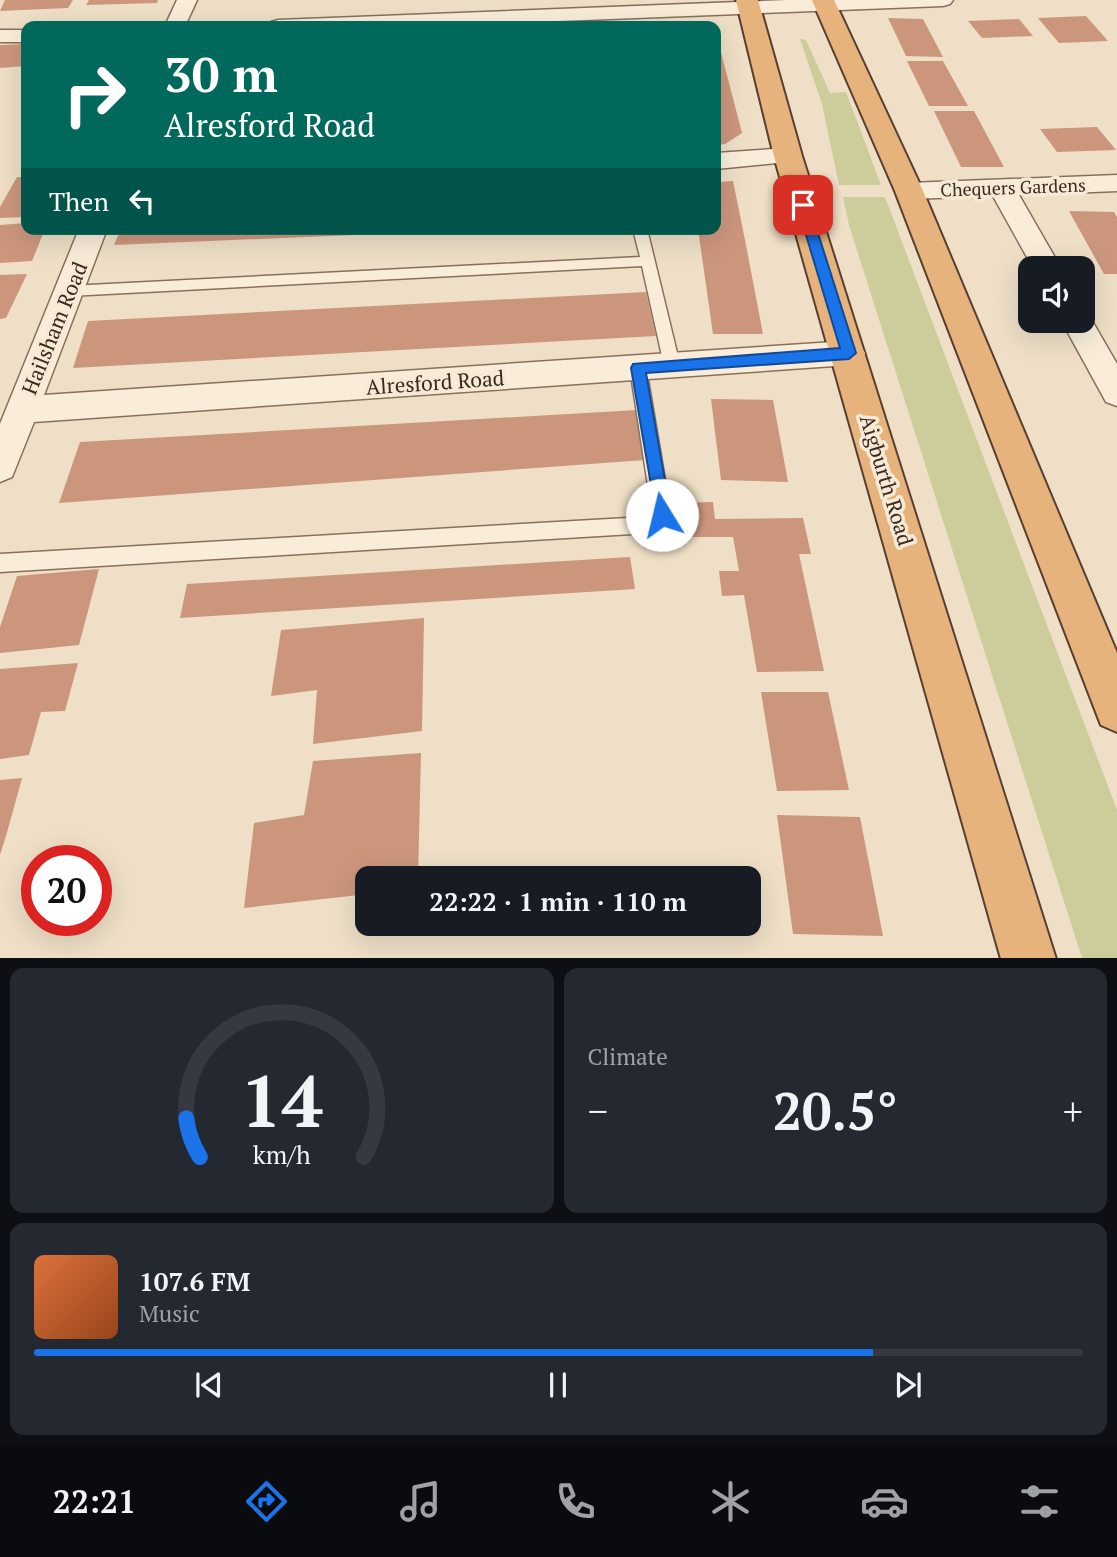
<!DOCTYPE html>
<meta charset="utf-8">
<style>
:root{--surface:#171b24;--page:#242831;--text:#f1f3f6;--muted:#9ea1a6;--line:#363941;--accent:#1a73e8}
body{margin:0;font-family:"PT Serif",serif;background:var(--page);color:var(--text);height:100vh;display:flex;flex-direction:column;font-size:26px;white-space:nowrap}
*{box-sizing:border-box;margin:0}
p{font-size:23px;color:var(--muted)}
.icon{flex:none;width:38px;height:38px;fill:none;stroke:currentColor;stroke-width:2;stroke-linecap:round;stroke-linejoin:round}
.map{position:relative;height:958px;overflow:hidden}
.sheet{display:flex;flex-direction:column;gap:10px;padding:10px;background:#0d0f14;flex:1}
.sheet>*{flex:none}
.hud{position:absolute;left:21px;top:21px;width:700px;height:214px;border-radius:14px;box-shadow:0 7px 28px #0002;background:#00695c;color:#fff;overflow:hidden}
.fabs{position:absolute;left:1018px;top:256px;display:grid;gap:14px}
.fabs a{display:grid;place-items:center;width:77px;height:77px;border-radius:14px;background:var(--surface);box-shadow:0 7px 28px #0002;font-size:35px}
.speed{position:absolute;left:21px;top:845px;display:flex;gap:14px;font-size:35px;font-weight:700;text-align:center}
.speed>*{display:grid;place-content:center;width:91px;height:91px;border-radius:50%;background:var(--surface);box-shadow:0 7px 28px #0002;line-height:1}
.speed .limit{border:10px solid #d22;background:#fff;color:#111}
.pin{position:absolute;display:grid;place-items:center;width:60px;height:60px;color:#fff;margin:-30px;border-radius:14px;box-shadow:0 4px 10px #0006}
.me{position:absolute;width:77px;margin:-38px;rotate:351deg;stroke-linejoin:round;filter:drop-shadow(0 0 5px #0008)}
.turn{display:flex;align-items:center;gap:24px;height:147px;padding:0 28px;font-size:32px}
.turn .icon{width:91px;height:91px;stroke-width:2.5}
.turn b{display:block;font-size:49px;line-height:60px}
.then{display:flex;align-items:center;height:66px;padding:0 28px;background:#0003;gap:14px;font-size:26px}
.big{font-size:52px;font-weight:700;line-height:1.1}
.sheet .widget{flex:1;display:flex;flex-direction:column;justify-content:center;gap:10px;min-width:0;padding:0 24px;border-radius:14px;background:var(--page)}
.sheet .dial{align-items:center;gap:0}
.dial svg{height:182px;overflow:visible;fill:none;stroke:var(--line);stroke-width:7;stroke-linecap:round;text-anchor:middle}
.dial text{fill:var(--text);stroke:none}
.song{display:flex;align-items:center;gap:21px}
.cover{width:84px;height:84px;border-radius:10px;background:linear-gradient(135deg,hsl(20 70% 55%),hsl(20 70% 35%))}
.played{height:7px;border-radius:4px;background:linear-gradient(90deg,var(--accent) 80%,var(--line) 80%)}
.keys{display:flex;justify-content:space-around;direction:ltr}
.heat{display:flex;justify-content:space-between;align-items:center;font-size:38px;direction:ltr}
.sheet .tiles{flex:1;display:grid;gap:10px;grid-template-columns:1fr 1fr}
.widget:last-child{grid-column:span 2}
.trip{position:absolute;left:355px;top:866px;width:406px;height:70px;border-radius:14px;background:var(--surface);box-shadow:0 7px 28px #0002;font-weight:700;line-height:70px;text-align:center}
.tab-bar{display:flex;height:112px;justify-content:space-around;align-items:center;background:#090b0e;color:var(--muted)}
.tab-bar .icon{width:49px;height:49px}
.tab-bar .active{color:var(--accent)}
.tab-bar b{font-size:32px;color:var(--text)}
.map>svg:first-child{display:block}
.green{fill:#cccd9a}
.building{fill:#cc967d}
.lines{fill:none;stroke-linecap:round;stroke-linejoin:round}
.service-casing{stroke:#8a705c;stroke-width:3}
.minor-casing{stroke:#8a705c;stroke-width:3}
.trunk-casing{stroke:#583f30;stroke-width:4}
.service{fill:#f9edda;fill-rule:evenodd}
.minor{fill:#f9edda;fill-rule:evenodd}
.trunk{fill:#e6b37c;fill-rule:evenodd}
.route{fill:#1a73e8;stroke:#114b97;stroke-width:2}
.labels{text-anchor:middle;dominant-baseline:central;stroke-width:7;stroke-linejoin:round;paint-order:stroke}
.far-street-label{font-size:18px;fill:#3a2a20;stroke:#f6ead6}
.street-label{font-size:21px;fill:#3a2a20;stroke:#f6ead6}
</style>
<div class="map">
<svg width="1117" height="959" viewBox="0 0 1117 959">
<rect width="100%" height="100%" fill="#eedfc6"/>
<!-- green -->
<g class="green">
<path d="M 800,39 L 806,40 L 830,93 L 846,92 L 881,185 L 839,185 L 822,104 Z"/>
<path d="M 843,197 L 885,197 L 1117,810 L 1117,958 L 1082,958 L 849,225 Z"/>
</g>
<!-- building -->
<g class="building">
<path d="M 5,0 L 73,0 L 68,8 L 0,11 Z"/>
<path d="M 89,0 L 158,0 L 157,3 L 86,5 Z"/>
<path d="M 1086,16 L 1108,41 L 1059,43 L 1038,18 Z"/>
<path d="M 888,18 L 923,19 L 943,57 L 906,56 Z"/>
<path d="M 1019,19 L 1033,36 L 982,38 L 968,21 Z"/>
<path d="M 716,33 L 742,133 L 725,144 L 716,145 Z"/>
<path d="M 26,44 L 24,57 L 26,66 L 0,68 L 0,45 Z"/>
<path d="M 907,61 L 943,61 L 968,106 L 929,106 Z"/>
<path d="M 934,111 L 974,111 L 1004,167 L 961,167 Z"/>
<path d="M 1097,127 L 1116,150 L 1057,152 L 1040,129 Z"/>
<path d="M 17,177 L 26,177 L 26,217 L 0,218 L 0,207 Z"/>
<path d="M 733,181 L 745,240 L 763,334 L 713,334 L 698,229 L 716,229 L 716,182 Z"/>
<path d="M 1069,211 L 1114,212 L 1117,217 L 1117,274 L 1104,274 Z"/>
<path d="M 26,223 L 26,229 L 45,229 L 32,261 L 0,263 L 0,225 Z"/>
<path d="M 121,229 L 448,229 L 448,231 L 114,245 Z"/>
<path d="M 27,274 L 6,318 L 0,319 L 0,275 Z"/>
<path d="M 646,292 L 656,336 L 73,368 L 88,321 Z"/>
<path d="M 711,399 L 773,400 L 788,482 L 721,480 Z"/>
<path d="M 637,410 L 645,460 L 59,503 L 80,442 Z"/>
<path d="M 713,502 L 715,519 L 803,518 L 811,554 L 799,554 L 824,671 L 757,672 L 744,595 L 722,596 L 719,571 L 739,571 L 733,537 L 679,537 L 674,503 Z"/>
<path d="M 630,557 L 635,589 L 180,618 L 187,584 Z"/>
<path d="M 99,569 L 79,645 L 0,653 L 0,627 L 17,576 Z"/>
<path d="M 424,618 L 422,731 L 313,744 L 317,690 L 271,696 L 281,630 Z"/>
<path d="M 78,663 L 65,711 L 41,712 L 29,755 L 0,759 L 0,669 Z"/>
<path d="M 761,692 L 828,692 L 849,790 L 777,791 Z"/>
<path d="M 421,753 L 418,878 L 368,878 L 368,894 L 244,908 L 254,823 L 304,815 L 313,761 Z"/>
<path d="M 22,778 L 8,829 L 0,855 L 0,780 Z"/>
<path d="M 777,815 L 860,817 L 883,936 L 793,934 Z"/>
</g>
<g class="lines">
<defs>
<g id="service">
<path d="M 633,229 L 647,229 L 680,365 L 672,371 L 664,365 L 642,266 L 69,296 L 62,291 L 69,286 L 640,257 Z"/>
<path d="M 638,362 L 646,368 L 671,515 L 668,521 L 649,533 L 0,572 L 0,554 L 645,517 L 652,512 L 630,368 Z"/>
</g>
<g id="minor">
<path d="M 177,0 L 197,0 L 185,26 L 165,26 Z"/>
<path d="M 787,0 L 953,0 L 950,4 L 943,6 L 431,26 L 268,26 L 271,22 L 278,20 Z"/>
<rect x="0" y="30" width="26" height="12"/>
<path d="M 788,148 L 797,151 L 800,156 L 797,161 L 716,169 L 716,153 Z"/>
<path d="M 1117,175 L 1117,191 L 1019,195 L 1061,268 L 1033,268 L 993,196 L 909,199 L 900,197 L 896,191 L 900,185 L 909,183 Z"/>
<path d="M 79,229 L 107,229 L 44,395 L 849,341 L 860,345 L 865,353 L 860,361 L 849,365 L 34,422 L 12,477 L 0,482 L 0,424 Z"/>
<path d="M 1083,311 L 1087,312 L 1117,364 L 1117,406 L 1106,402 L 1061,320 L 1083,320 Z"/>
</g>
<g id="trunk">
<path d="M 736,0 L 758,0 L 802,156 L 1056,959 L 1001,959 L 774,156 Z"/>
<path d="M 812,0 L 834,0 L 923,191 L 1117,653 L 1117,732 L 1101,725 L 895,191 Z"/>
</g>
</defs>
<!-- service casing -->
<use href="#service" class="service-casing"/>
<!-- minor casing -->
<use href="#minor" class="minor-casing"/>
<!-- trunk casing -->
<use href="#trunk" class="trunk-casing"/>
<!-- service -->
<use href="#service" class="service"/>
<!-- minor -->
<use href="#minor" class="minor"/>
<!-- trunk -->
<use href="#trunk" class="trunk"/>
</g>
<!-- route -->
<path class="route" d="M 803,201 L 809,205 L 856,353 L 849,359 L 646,373 L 671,515 L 668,520 L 662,522 L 657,520 L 631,368 L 633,364 L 840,348 L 797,205 Z"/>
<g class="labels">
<!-- far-street labels -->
<g class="far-street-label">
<text transform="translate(1013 187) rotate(-2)">Chequers Gardens</text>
</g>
<!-- street labels -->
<g class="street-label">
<text transform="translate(54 328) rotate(-68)">Hailsham Road</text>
<text transform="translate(435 382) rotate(-4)">Alresford Road</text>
<text transform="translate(887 480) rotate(73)">Aigburth Road</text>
</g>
</g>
</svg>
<div class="fabs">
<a><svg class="icon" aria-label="sound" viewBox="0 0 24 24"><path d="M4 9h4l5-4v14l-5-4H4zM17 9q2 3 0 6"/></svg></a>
</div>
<div class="speed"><div class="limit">20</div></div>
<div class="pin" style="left:803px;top:205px;background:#d93025"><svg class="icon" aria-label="arrive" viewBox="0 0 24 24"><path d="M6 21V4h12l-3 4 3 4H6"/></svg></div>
<svg class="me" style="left:662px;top:515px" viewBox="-20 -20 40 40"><circle r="19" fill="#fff"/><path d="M0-13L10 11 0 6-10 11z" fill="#1a73e8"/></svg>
<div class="trip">22:22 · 1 min · 110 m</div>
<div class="hud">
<div class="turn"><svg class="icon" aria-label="right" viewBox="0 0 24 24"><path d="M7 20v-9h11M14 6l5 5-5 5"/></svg><div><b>30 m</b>Alresford Road</div></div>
<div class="then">Then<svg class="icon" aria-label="left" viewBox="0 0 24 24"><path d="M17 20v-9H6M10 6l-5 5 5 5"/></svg></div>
</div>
</div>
<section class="sheet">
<div class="tiles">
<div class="widget dial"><svg viewBox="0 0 100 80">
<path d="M14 69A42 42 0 1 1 86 69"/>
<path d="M14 69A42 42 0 0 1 8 52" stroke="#1a73e8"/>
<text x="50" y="56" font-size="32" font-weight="700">14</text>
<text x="50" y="72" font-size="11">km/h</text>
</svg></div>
<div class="widget"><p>Climate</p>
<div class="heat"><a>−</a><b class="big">20.5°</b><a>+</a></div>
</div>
<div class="widget">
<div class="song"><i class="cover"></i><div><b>107.6 FM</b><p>Music</p></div></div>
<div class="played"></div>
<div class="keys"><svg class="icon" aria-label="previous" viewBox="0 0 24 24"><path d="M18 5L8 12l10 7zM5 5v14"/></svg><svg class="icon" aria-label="pause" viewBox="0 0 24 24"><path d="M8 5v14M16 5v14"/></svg><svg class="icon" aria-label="next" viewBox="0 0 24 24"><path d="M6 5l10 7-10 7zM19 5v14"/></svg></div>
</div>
</div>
</section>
<nav class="tab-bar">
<b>22:21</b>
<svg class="icon active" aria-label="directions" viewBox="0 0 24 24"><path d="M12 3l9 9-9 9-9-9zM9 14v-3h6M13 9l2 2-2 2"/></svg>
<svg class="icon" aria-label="music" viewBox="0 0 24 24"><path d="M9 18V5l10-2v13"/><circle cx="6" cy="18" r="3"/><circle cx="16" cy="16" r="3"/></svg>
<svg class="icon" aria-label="phone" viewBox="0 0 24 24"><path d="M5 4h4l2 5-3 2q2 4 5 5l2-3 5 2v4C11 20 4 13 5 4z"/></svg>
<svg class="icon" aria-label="climate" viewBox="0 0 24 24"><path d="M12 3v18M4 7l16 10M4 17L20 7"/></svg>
<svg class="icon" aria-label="car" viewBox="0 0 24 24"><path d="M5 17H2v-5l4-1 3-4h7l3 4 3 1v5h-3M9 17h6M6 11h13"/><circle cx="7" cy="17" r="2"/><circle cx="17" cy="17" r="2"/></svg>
<svg class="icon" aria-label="filters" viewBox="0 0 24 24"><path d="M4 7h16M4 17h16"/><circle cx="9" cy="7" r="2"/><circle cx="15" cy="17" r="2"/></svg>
</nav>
